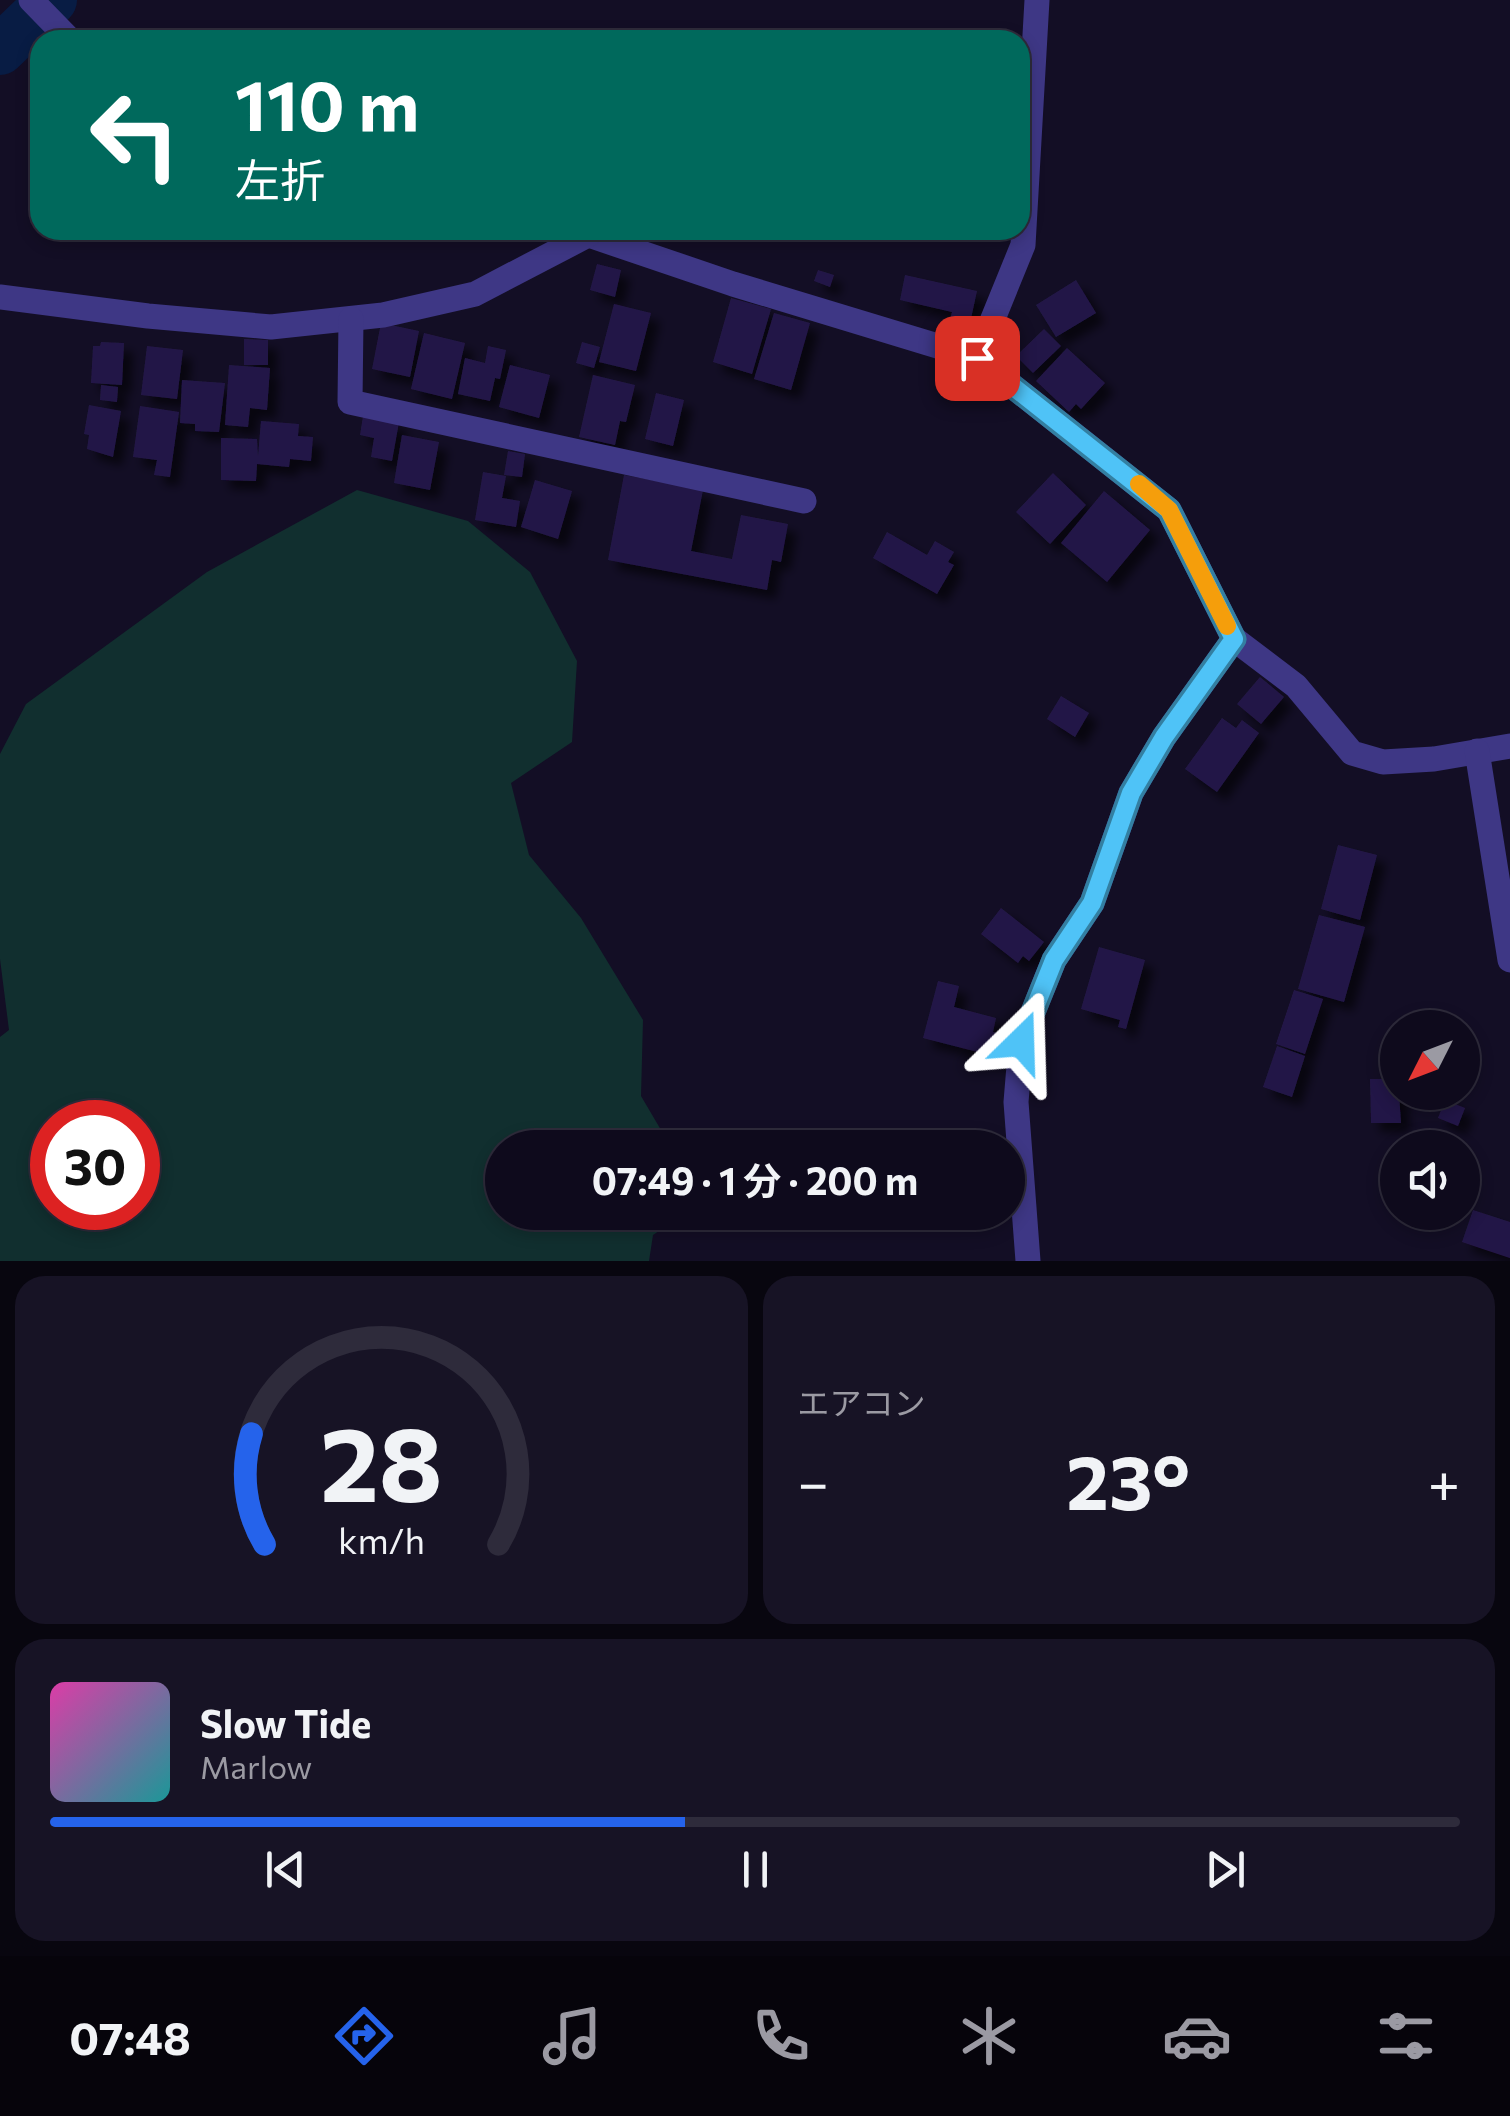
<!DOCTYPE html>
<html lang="ja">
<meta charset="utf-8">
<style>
:root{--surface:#0e0a1c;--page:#171325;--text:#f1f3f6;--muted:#9b9aa3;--line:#2e2b3b;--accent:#2563eb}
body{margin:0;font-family:Commissioner,"Noto Sans JP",sans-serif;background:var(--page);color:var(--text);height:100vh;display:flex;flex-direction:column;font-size:38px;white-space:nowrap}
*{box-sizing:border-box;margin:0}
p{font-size:32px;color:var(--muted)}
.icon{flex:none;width:55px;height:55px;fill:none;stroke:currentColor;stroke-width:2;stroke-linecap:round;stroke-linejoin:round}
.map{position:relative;height:1261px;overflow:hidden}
.sheet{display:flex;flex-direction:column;gap:15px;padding:15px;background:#08060f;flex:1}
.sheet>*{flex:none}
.top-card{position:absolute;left:30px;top:30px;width:1000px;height:210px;border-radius:30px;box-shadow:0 5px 15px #0003,0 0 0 2px var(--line);background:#00695c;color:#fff;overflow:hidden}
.needle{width:65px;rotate:228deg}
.tools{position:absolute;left:1380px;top:1010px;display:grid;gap:20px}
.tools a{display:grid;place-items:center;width:100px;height:100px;border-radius:50%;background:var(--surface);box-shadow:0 5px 15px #0003,0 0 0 2px var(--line);font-size:50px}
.speed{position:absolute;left:30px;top:1100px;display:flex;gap:20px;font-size:50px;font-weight:700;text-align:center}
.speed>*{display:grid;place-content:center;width:130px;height:130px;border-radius:50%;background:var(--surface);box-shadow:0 5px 15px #0003,0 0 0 2px var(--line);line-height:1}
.speed .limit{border:15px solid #d22;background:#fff;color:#111}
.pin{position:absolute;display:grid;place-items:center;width:85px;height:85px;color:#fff;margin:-42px;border-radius:20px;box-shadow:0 5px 15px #0006}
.me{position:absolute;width:110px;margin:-55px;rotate:22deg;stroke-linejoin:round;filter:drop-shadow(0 0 8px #0008)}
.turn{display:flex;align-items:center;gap:35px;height:210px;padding:0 40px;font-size:45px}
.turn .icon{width:130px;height:130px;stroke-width:2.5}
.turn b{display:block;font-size:70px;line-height:85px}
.big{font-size:75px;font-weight:700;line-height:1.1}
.sheet .tile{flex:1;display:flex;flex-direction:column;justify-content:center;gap:15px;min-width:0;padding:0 35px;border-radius:30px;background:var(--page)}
.sheet .dial{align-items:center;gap:0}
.dial svg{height:260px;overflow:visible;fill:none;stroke:var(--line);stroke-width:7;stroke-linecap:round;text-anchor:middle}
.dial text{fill:var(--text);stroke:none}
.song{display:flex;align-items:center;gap:30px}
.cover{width:120px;height:120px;border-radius:15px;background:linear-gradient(135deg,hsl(320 70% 55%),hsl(180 70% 35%))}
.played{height:10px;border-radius:5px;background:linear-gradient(90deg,var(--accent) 45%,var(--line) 45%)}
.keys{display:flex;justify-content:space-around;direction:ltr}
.heat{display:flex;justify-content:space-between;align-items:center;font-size:55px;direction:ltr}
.sheet .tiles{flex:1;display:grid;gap:15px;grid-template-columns:1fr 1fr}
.tile:last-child{grid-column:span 2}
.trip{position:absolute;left:485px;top:1130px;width:540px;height:100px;border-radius:50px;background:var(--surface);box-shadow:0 5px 15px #0003,0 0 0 2px var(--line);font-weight:700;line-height:100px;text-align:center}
.tab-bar{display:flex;height:160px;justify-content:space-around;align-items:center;background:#06040b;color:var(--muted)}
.tab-bar .icon{width:70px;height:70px}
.tab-bar .current{color:var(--accent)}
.tab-bar b{font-size:45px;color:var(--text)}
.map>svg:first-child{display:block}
.green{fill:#112f2f;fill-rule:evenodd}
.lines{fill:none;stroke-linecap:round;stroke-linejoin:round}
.river{stroke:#081c44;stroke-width:50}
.building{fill:#241947;filter:url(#shadow)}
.minor{stroke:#3e3785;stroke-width:25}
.route-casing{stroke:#337fa1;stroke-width:25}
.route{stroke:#4fc3f7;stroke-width:18}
.slow{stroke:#f59e0b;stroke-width:18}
</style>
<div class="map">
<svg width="1510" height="1261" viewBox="0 0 1510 1261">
<defs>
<filter id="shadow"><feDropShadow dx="9" dy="9" stdDeviation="5" flood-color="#0009"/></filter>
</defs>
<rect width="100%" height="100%" fill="#130e25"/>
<!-- green -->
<path class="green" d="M 357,490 L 468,521 L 530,572 L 577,661 L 572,742 L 511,783 L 529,855 L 581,918 L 643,1020 L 641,1096 L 671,1147 L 502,1148 L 502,1212 L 685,1213 L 653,1235 L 649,1261 L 0,1261 L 0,1037 L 9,1030 L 0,959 L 0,754 L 26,704 L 207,572 ZM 52,1122 L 138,1122 L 138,1208 L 52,1208 Z"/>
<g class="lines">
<!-- river -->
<path class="river" d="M 0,50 L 52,0"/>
</g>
<!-- building -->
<g class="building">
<path d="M 597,264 L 621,270 L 615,297 L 590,290 Z"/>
<path d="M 818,270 L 834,275 L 830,287 L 814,281 Z"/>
<path d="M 905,275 L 977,291 L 968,332 L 948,328 L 952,312 L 900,300 Z"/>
<path d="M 1076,280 L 1096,313 L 1056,337 L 1036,305 Z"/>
<path d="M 731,298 L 771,309 L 752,374 L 713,362 Z"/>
<path d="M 614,304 L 651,313 L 636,371 L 599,362 Z"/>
<path d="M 774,313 L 810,323 L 791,390 L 754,379 Z"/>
<path d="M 381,323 L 419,331 L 410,377 L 372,369 Z"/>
<path d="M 1044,329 L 1061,346 L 1033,373 L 1016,356 Z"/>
<path d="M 424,333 L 465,343 L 452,399 L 411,389 Z"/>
<path d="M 244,339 L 268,340 L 268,365 L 244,365 Z"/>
<path d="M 101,342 L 124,343 L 122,385 L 91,383 L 93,346 L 100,346 Z"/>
<path d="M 582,342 L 600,347 L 594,368 L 576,363 Z"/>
<path d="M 147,346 L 183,350 L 177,399 L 141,395 Z"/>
<path d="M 488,346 L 506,350 L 500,379 L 495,378 L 490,401 L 458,394 L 465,358 L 485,363 Z"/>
<path d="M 1067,348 L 1105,383 L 1081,409 L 1076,404 L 1069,412 L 1036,381 Z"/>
<path d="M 229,365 L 270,368 L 267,410 L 250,408 L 248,427 L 225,425 Z"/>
<path d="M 510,365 L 550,375 L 539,418 L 499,407 Z"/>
<path d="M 593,375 L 635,385 L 626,422 L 620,421 L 615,445 L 579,437 Z"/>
<path d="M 182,380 L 225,383 L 219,432 L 195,431 L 195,424 L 180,423 Z"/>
<path d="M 101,385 L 118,387 L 117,402 L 100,400 Z"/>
<path d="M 656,393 L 684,400 L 673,446 L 645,439 Z"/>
<path d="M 89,405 L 121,411 L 113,457 L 87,449 L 89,435 L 84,434 Z"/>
<path d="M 140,406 L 179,412 L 170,477 L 154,475 L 157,460 L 133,457 Z"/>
<path d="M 363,416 L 399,422 L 392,461 L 371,457 L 374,438 L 360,435 Z"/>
<path d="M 261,421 L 299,424 L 298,436 L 313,437 L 311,461 L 290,459 L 289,467 L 257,464 L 256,481 L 221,480 L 221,438 L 257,439 L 258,456 Z"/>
<path d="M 402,435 L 439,442 L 430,490 L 394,483 Z"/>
<path d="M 508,451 L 525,454 L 522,477 L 504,475 Z"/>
<path d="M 483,472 L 506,476 L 502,498 L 520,501 L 516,527 L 475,520 Z"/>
<path d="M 1053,473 L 1086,505 L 1050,544 L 1016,512 Z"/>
<path d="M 624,475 L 703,490 L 691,551 L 732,559 L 741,515 L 788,524 L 781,562 L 772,560 L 767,590 L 608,560 Z"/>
<path d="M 535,480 L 572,491 L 558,539 L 521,527 Z"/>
<path d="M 1104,491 L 1150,530 L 1107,582 L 1061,543 Z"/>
<path d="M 887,532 L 927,555 L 935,541 L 954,552 L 948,562 L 954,565 L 937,594 L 873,558 Z"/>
<path d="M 1260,677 L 1284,697 L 1261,724 L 1237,704 Z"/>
<path d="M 1061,696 L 1089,713 L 1075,737 L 1047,719 Z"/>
<path d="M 1222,718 L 1236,728 L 1242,720 L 1259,733 L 1217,792 L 1185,769 Z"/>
<path d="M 1338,845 L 1377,855 L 1360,920 L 1321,909 Z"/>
<path d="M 1001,908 L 1044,942 L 1029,961 L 1023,956 L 1018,963 L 981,934 Z"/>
<path d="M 1319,915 L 1365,927 L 1344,1002 L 1298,989 Z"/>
<path d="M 1099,947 L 1145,960 L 1126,1029 L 1118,1027 L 1120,1020 L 1081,1009 Z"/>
<path d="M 938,981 L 959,986 L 954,1007 L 996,1018 L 993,1032 L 1010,1037 L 1005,1059 L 923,1038 Z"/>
<path d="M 1294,990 L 1323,999 L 1305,1054 L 1276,1044 Z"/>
<path d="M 1392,1027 L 1398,1027 L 1398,1066 L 1394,1067 Z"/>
<path d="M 1277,1046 L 1305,1056 L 1292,1097 L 1263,1087 Z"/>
<path d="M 1370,1079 L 1398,1079 L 1401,1123 L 1371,1123 Z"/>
<path d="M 1445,1100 L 1465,1108 L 1458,1126 L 1438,1118 Z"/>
<path d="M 1473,1210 L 1510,1222 L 1510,1258 L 1462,1242 Z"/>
</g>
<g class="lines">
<!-- minor -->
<g class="minor">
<path d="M 31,0 L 70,40"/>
<path d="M 574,230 L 733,284 L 977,358 L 1169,510 L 1234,639 L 1296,686 L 1352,753 L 1383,762 L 1434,759 L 1510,746"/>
<path d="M 0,297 L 148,316 L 271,327 L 383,315 L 475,294 L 588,235"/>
<path d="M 351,319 L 350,402 L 804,501"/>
<path d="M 977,358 L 1023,245 L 1037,0"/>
<path d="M 1477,751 L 1510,960"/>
<path d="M 1028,1261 L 1016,1102 L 1021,1042 L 1054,960 L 1092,903 L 1131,793 L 1164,737 L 1234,639"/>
</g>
</g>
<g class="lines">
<defs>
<path id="route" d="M 977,358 L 1169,510 L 1234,639 L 1164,737 L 1131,793 L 1092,903 L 1054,960 L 1021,1042"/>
</defs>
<!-- route casing -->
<use href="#route" class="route-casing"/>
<!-- route -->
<use href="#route" class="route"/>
<!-- slow -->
<path class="slow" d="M 1139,484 L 1169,510 L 1227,626"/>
</g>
</svg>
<div class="tools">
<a><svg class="needle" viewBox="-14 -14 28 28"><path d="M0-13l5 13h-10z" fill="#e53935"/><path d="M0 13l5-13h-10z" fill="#9b9aa3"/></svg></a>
<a><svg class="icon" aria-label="sound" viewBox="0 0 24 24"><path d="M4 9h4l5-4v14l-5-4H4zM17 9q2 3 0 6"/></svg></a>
</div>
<div class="speed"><div class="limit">30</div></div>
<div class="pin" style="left:977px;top:358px;background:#d93025"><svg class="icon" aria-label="arrive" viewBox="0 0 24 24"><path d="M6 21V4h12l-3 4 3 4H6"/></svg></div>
<svg class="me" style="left:1021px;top:1042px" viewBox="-20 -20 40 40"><path d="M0-17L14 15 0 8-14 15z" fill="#4fc3f7" stroke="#fff" stroke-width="4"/></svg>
<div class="trip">07:49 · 1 分 · 200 m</div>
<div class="top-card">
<div class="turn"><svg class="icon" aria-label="left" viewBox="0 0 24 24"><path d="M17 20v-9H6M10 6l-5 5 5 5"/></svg><div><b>110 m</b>左折</div></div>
</div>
</div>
<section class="sheet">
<div class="tiles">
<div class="tile dial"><svg viewBox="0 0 100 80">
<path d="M14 69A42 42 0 1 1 86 69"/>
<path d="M14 69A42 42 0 0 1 10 35" stroke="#2563eb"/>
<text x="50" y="56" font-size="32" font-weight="700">28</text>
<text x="50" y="72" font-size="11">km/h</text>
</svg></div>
<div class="tile"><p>エアコン</p>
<div class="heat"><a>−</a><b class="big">23°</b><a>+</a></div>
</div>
<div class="tile">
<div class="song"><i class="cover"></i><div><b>Slow Tide</b><p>Marlow</p></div></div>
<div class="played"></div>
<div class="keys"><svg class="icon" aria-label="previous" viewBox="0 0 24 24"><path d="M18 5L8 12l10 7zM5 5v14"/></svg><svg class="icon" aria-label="pause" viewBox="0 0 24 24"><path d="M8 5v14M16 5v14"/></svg><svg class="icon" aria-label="next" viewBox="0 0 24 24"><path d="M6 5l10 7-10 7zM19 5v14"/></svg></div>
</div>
</div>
</section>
<nav class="tab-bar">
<b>07:48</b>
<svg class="icon current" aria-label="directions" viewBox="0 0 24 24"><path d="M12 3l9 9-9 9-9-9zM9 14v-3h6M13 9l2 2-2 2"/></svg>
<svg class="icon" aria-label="music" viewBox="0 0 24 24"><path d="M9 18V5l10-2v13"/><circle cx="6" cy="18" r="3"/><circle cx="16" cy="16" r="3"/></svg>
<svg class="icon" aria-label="phone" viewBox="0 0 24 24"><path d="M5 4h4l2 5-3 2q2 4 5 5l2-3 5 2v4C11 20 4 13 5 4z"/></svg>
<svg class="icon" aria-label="climate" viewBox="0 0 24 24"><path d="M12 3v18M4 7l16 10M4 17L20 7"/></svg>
<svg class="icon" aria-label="car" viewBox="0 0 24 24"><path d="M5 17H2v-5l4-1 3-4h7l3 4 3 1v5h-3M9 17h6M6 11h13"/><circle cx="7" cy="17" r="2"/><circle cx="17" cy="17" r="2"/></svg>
<svg class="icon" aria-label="filters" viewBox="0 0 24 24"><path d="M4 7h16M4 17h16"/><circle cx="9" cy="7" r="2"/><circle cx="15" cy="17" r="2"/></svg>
</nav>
